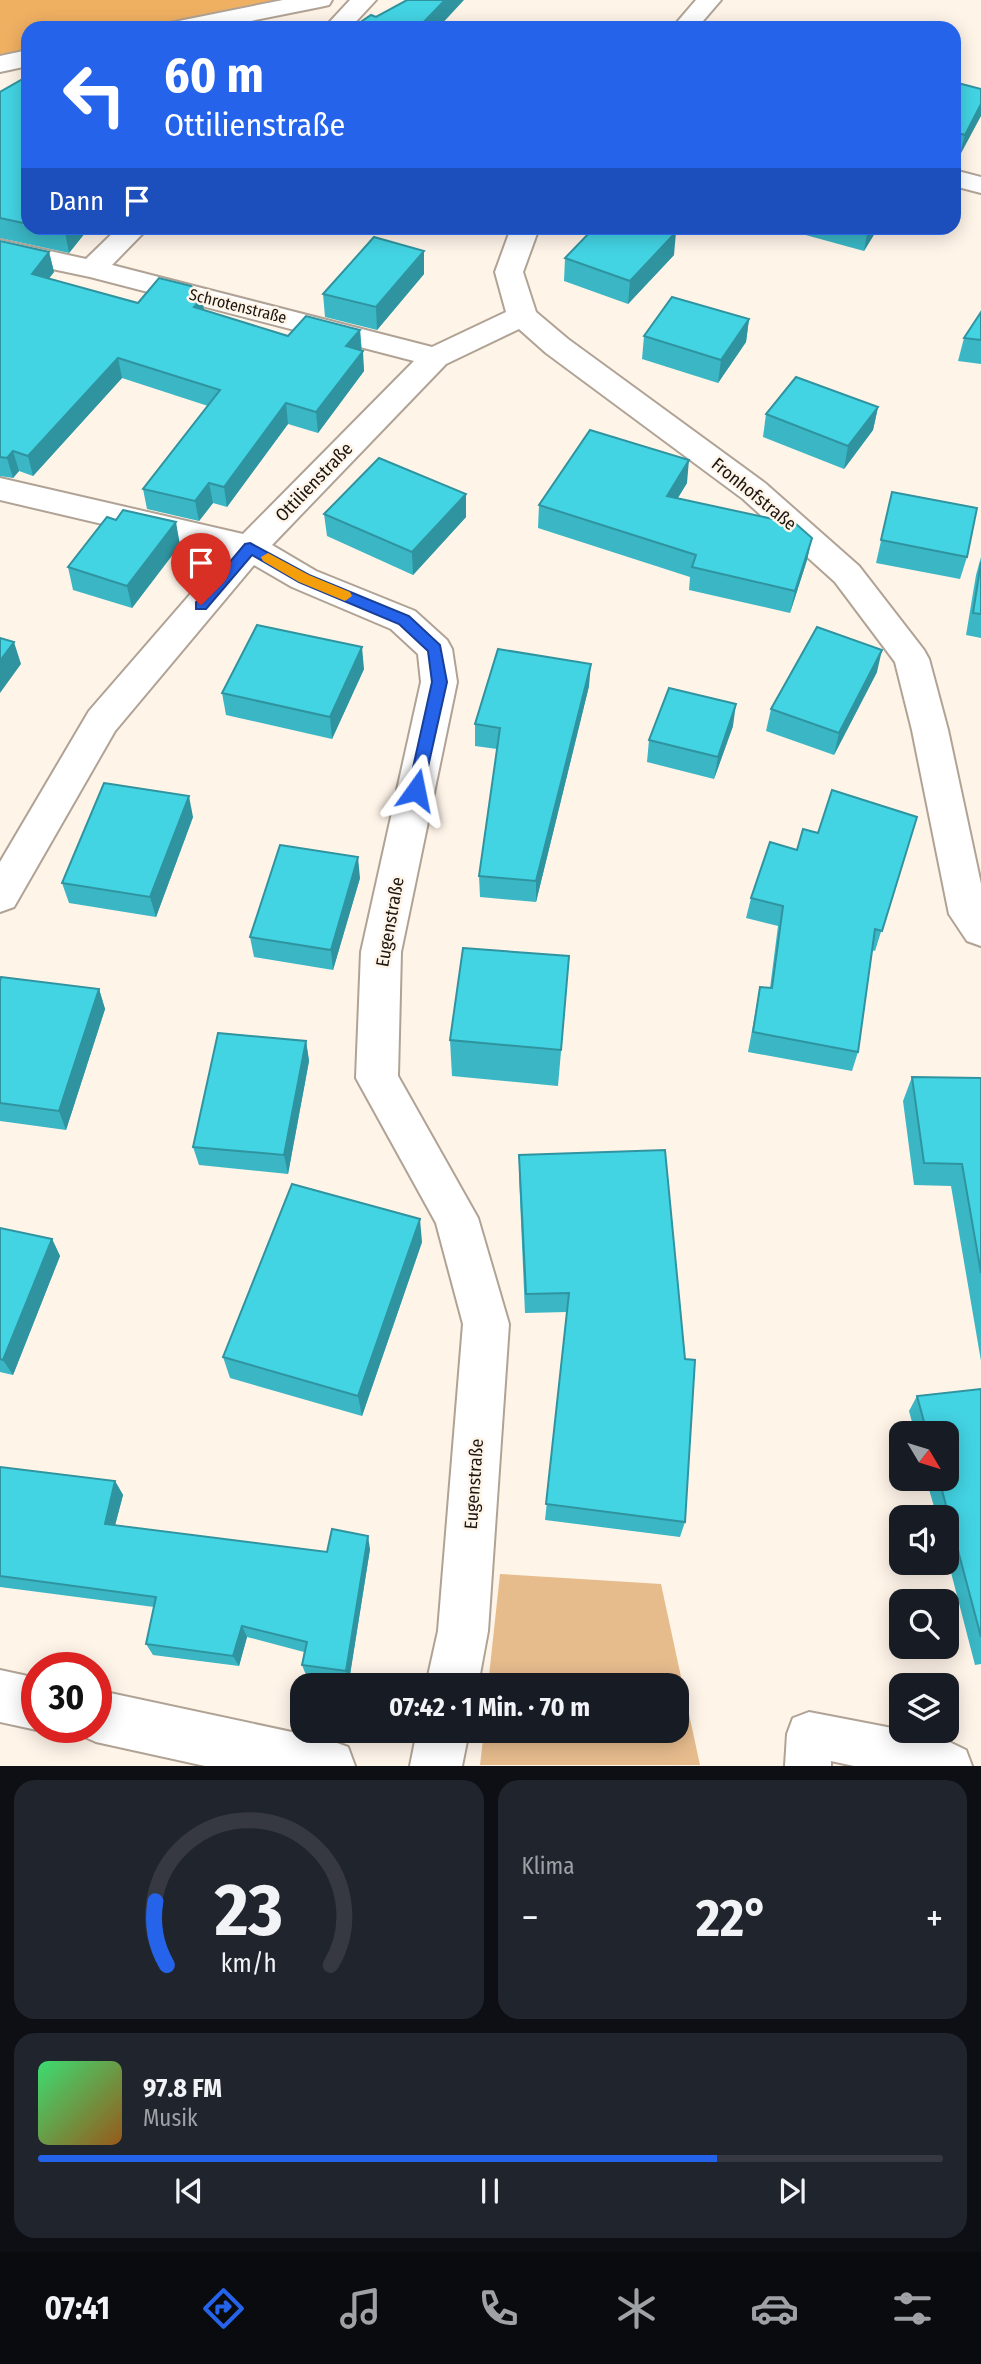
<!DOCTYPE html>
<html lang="de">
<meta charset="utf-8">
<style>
:root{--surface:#171b24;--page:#20242c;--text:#f1f3f6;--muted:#9ea1a6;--line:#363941;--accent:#2563eb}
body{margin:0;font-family:"Fira Sans Condensed",sans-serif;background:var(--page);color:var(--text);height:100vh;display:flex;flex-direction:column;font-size:26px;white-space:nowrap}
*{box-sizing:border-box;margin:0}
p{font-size:23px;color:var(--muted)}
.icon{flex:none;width:38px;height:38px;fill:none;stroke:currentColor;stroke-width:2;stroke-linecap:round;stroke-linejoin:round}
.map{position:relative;height:1766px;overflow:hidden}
.drawer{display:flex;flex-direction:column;gap:14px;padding:14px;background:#0d0f14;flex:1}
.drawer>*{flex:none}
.hud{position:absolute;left:21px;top:21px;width:940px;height:214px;border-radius:21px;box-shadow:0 4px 18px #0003;background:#2563eb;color:#fff;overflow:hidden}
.needle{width:46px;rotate:128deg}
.buttons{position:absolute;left:889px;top:1421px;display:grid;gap:14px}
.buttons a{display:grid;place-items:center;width:70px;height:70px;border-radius:14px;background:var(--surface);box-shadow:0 4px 18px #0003;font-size:35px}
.speed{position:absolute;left:21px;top:1652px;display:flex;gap:14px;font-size:35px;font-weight:700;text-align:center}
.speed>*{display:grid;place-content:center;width:91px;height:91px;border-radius:50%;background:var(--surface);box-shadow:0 4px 18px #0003;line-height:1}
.speed .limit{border:10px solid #d22;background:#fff;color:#111}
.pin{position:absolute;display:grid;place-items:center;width:60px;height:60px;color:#fff;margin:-72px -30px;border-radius:50% 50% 50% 0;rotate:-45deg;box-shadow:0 0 7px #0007}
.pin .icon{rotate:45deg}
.me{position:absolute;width:77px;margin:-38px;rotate:12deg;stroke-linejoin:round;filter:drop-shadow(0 0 5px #0008)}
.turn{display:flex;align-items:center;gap:24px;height:147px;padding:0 28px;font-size:32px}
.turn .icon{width:91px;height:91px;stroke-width:2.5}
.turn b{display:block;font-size:49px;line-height:60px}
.then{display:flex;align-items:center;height:66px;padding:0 28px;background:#0003;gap:14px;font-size:26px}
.big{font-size:52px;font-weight:700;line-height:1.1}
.drawer .widget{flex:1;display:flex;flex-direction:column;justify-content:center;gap:10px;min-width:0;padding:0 24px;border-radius:21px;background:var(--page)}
.drawer .dial{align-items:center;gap:0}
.dial svg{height:182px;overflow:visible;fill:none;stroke:var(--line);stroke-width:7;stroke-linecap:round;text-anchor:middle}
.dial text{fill:var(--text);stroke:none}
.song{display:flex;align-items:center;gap:21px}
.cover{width:84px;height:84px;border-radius:10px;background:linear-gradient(135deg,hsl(140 70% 55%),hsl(30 70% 35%))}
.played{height:7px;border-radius:4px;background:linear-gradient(90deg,var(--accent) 75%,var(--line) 75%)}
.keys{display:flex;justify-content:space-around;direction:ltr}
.heat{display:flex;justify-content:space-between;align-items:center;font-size:38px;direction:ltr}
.drawer .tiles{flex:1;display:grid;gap:14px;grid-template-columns:1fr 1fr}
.widget:last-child{grid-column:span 2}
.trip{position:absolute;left:290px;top:1673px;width:399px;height:70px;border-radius:21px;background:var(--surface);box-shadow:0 4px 18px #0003;font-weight:700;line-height:70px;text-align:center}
.menu{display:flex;height:112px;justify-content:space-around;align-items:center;background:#090b0e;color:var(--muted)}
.menu .icon{width:49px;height:49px}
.menu .on{color:var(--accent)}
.menu b{font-size:32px;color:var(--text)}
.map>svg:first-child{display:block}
.green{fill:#e6bc8d}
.forest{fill:#f0b062}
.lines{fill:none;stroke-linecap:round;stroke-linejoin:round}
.service-casing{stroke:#b0a395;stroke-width:4}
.minor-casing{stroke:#b0a395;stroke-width:4}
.service{fill:#fff;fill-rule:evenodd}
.minor{fill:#fff;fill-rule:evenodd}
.wall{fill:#3ab6c4}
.shaded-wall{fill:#2f94a0}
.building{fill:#43d4e4;stroke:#2f94a0;stroke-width:2}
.route{fill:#2563eb;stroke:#184099;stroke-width:2}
.slow{fill:#f59e0b}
.labels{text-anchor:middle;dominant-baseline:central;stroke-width:5;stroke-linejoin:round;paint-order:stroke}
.far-street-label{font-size:16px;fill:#1b1611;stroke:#fff4e8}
.street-label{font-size:18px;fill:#1b1611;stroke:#fff4e8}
</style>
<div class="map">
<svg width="981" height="1766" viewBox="0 0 981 1766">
<rect width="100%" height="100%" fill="#fff4e8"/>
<!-- green -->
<path class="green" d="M 500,1574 L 661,1584 L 700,1765 L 480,1765 L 484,1731 L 677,1731 L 677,1685 L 488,1685 Z"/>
<!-- forest -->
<path class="forest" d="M 0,0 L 320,0 L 179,28 L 28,28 L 28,58 L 0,64 Z"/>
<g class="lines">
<defs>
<path id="service" d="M 809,1712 L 939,1737 L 966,1750 L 972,1766 L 854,1766 L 831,1761 L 831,1766 L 785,1766 L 787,1734 L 793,1718 Z"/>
<g id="minor">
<path d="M 283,0 L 332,0 L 329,5 L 320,7 L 216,28 L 167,28 L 170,23 L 179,21 Z"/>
<path d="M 350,0 L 376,0 L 350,28 L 324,28 Z"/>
<path d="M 696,0 L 721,0 L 697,28 L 672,28 Z"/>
<path d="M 28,50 L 28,66 L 0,72 L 0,56 Z"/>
<path d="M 954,170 L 981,177 L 981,193 L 954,186 Z"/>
<path d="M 118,228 L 148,228 L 112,265 L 432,347 L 506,312 L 495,272 L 511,228 L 539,228 L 523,272 L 536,312 L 568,339 L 765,483 L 859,566 L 924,650 L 929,659 L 948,730 L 981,884 L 981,946 L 967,941 L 949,914 L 912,730 L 895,662 L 835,582 L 743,499 L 546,353 L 519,329 L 446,364 L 272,545 L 316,571 L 415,611 L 447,640 L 452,649 L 457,682 L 401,952 L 398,1076 L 478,1218 L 509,1324 L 488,1631 L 478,1685 L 426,1685 L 438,1631 L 463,1324 L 436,1223 L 356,1078 L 361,952 L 421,682 L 418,654 L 391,629 L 292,587 L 254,565 L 115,731 L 14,907 L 0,912 L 0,862 L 89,711 L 226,553 L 0,500 L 0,478 L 243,534 L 414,361 L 90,277 L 0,258 L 0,240 L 86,259 Z"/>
<path d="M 0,1670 L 37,1678 L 37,1727 L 43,1727 L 37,1730 L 0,1722 Z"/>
<path d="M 96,1690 L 329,1740 L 348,1747 L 355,1766 L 205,1766 L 96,1742 L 78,1734 L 75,1727 L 96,1727 Z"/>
<path d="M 417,1731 L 469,1731 L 462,1766 L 410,1766 Z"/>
</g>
</defs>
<!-- service casing -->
<use href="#service" class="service-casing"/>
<!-- minor casing -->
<use href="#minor" class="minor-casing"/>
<!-- service -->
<use href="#service" class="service"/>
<!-- minor -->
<use href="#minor" class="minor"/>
</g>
<!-- wall -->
<g class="wall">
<path d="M 28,76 L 28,228 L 89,228 L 69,253 L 0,238 L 0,92 Z"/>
<path d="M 954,82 L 981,89 L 959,157 L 954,156 Z"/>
<path d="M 792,228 L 878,228 L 864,251 L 791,231 Z"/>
<path d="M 0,241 L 49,252 L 54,272 L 49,278 L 138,303 L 202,298 L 204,310 L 288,336 L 360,330 L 364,371 L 318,433 L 288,424 L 227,507 L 213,503 L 199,521 L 147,509 L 143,489 L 208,406 L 122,378 L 33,476 L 19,471 L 13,478 L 0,476 Z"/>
<path d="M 674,255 L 628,304 L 564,281 L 565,258 Z"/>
<path d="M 424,274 L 377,330 L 325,317 L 323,294 Z"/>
<path d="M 981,312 L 981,364 L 958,361 L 964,338 Z"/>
<path d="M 749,319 L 746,342 L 718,383 L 642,359 L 644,336 Z"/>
<path d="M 878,407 L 873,430 L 844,469 L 763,437 L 766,414 Z"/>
<path d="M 687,483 L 677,499 L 812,538 L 807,560 L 790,613 L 689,590 L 690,577 L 538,528 L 539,505 Z"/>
<path d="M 892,492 L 967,557 L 960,579 L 876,563 Z"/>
<path d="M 324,514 L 466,517 L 413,575 L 327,536 Z"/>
<path d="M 180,545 L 132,608 L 73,590 L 68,567 Z"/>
<path d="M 981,557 L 981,638 L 966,635 L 976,575 Z"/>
<path d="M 364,669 L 332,739 L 226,715 L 222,693 Z"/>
<path d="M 877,672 L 834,755 L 766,731 L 771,709 Z"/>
<path d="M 589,686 L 536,902 L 480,897 L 479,876 L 497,749 L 475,746 L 475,724 Z"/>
<path d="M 733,726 L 714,779 L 647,762 L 649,740 Z"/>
<path d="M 193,817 L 156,917 L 69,903 L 62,883 Z"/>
<path d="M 917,817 L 875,951 L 872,950 L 858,1052 L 852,1071 L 748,1052 L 760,987 L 770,988 L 778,926 L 746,918 L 751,898 L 797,850 L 818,833 Z"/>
<path d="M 360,878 L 333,970 L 254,957 L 250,937 Z"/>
<path d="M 0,981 L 99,989 L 105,1009 L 66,1130 L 0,1121 Z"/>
<path d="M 566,994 L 558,1086 L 452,1076 L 450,1040 Z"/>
<path d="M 306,1041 L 309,1061 L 288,1174 L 199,1165 L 193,1147 Z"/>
<path d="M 912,1077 L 981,1078 L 981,1361 L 951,1186 L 914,1185 L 903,1101 Z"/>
<path d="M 519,1155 L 685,1522 L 680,1537 L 545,1520 L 567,1312 L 525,1313 L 519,1176 Z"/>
<path d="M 0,1228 L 52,1239 L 60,1256 L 13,1375 L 0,1372 Z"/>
<path d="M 422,1242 L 362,1416 L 230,1378 L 223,1357 Z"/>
<path d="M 981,1389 L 981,1664 L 975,1665 L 947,1557 L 947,1517 L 937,1517 L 926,1479 L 947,1479 L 947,1433 L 915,1433 L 909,1411 L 917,1396 Z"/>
<path d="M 0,1467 L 115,1481 L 123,1495 L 115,1525 L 327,1552 L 370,1549 L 349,1681 L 306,1675 L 302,1665 L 304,1652 L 247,1637 L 239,1666 L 153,1655 L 146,1644 L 154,1607 L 0,1587 Z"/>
</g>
<!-- shaded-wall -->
<g class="shaded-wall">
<path d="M 445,0 L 464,0 L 438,28 L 418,28 Z"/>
<path d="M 981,104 L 981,116 L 959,157 L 965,135 Z"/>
<path d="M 68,228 L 89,228 L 69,253 L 65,232 Z"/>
<path d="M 868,228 L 878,228 L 864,251 Z"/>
<path d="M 676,232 L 674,255 L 628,304 L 630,281 Z"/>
<path d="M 424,251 L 424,274 L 377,330 L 376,307 Z"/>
<path d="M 49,252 L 54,272 L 37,294 L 32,274 Z"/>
<path d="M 202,298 L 205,318 L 194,307 Z"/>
<path d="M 749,319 L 746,342 L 718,383 L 721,360 Z"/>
<path d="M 360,330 L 361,350 L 346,346 Z"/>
<path d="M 363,351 L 364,371 L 318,433 L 316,412 Z"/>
<path d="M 118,358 L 122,378 L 33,476 L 28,456 Z"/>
<path d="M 286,403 L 288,424 L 227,507 L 224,487 Z"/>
<path d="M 878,407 L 873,430 L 844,469 L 848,446 Z"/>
<path d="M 13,451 L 19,471 L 13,478 L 7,458 Z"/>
<path d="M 689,460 L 687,483 L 665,519 L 667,496 Z"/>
<path d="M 209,483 L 213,503 L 199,521 L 195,501 Z"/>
<path d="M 466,494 L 466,517 L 413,575 L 412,552 Z"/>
<path d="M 176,522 L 180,545 L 132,608 L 127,586 Z"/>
<path d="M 812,538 L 807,560 L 790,613 L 795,591 Z"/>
<path d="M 14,642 L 21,664 L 0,693 L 0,661 Z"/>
<path d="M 362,647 L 364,669 L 332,739 L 330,717 Z"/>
<path d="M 882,650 L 877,672 L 834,755 L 839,733 Z"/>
<path d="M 591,664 L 589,686 L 536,902 L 536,881 Z"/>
<path d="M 736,704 L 733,726 L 714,779 L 718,757 Z"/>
<path d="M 189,796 L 193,817 L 156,917 L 150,897 Z"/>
<path d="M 358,857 L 360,878 L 333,970 L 331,950 Z"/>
<path d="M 99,989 L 105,1009 L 66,1130 L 59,1111 Z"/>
<path d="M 306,1041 L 309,1061 L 288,1174 L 284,1155 Z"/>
<path d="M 420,1219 L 422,1242 L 362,1416 L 358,1396 Z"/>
<path d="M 52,1239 L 60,1256 L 13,1375 L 3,1360 Z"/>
<path d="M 115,1481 L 123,1495 L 112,1537 L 105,1524 Z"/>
<path d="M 368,1536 L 370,1549 L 349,1681 L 346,1671 Z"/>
<path d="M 242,1626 L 247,1637 L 239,1666 L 233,1656 Z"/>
</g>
<!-- building -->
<g class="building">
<path d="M 407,0 L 445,0 L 418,28 L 352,28 L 371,15 L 376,17 Z"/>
<path d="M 212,23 L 234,28 L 207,28 Z"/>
<path d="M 28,76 L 28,224 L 0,218 L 0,92 Z"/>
<path d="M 954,82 L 981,89 L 981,104 L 965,135 L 954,132 Z"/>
<path d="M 43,228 L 68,228 L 65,232 Z"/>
<path d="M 594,228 L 664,228 L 676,232 L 630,281 L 565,258 Z"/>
<path d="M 374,237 L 424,251 L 376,307 L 323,294 Z"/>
<path d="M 0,241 L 49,252 L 32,274 L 138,303 L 159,278 L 191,286 L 202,298 L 194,307 L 288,336 L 306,316 L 360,330 L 346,346 L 363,351 L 316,412 L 286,403 L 224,487 L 209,483 L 195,501 L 143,489 L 220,390 L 118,358 L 28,456 L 13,451 L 7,458 L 0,457 Z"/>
<path d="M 672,297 L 749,319 L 721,360 L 644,336 Z"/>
<path d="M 981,312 L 981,340 L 964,338 Z"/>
<path d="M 796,377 L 878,407 L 848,446 L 766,414 Z"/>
<path d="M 590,430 L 689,460 L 667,496 L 796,524 L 812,538 L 795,591 L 692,567 L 696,555 L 539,505 Z"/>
<path d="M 379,458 L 466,494 L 412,552 L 324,514 Z"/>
<path d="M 892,492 L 977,508 L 967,557 L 881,540 Z"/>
<path d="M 123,510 L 176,522 L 127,586 L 68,567 L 107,517 L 116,520 Z"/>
<path d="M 981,562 L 981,614 L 973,613 Z"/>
<path d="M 257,625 L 362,647 L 330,717 L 222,693 Z"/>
<path d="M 817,627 L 882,650 L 839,733 L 771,709 Z"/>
<path d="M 0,638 L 14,642 L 0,661 Z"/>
<path d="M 498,649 L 591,664 L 536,881 L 479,876 L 500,728 L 475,724 Z"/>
<path d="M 669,688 L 736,704 L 718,757 L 649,740 Z"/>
<path d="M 104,783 L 189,796 L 150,897 L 62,883 Z"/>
<path d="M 832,790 L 917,817 L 882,931 L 875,929 L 858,1052 L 753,1032 L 760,987 L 772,988 L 783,906 L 751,898 L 770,842 L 797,850 L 803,829 L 818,833 Z"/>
<path d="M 280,845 L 358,857 L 331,950 L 250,937 Z"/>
<path d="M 463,948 L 569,956 L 561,1050 L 450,1040 Z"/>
<path d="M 1,977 L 99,989 L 59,1111 L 0,1103 L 0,981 Z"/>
<path d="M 218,1033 L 306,1041 L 284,1155 L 193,1147 Z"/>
<path d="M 912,1077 L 981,1078 L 981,1273 L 962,1164 L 924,1163 Z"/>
<path d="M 665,1150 L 685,1359 L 695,1360 L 685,1522 L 546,1504 L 569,1293 L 526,1294 L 519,1155 Z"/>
<path d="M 292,1184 L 420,1219 L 358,1396 L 223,1357 Z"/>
<path d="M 0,1228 L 52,1239 L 3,1360 L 0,1359 Z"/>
<path d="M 981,1389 L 981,1637 L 939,1479 L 947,1479 L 947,1433 L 927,1433 L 917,1396 Z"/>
<path d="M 0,1467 L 115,1481 L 105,1524 L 327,1552 L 332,1529 L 368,1536 L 346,1671 L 302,1665 L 307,1642 L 242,1626 L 233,1656 L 146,1644 L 156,1597 L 0,1576 Z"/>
</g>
<!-- route -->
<path class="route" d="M 250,543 L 309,575 L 409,616 L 440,645 L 447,682 L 422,794 L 411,794 L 408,790 L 432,682 L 428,651 L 399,624 L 299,582 L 252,555 L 206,609 L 196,609 L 196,602 L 245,544 Z"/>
<!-- slow -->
<path class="slow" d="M 268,553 L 309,575 L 350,592 L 352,596 L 345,601 L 299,582 L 263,561 L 261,557 Z"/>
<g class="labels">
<!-- far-street labels -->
<g class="far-street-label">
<text transform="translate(238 306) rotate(14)">Schrotenstraße</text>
</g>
<!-- street labels -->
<g class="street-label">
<text transform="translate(314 482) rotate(-46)">Ottilienstraße</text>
<text transform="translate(754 494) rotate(39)">Fronhofstraße</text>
<text transform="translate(390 922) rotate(-80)">Eugenstraße</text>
<text transform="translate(474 1484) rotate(-86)">Eugenstraße</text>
</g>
</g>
</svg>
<div class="buttons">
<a><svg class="needle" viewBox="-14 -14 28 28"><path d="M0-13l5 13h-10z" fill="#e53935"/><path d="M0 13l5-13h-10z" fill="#9ea1a6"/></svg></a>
<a><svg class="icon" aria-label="sound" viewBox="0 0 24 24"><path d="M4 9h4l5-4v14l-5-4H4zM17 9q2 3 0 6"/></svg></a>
<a><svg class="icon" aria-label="search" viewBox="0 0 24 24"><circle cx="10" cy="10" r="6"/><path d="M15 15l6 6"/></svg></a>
<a><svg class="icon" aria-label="layers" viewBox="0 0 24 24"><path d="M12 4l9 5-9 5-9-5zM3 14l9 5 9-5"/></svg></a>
</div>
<div class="speed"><div class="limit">30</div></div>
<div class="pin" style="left:201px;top:605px;background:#d93025"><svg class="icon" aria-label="arrive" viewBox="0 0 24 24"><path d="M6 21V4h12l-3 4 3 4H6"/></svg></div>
<svg class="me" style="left:416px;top:790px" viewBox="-20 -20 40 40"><path d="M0-17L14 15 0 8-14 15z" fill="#2563eb" stroke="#fff" stroke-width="4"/></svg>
<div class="trip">07:42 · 1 Min. · 70 m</div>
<div class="hud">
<div class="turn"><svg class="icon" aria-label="left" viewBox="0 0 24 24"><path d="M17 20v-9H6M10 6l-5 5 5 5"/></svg><div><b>60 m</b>Ottilienstraße</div></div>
<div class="then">Dann<svg class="icon" aria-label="arrive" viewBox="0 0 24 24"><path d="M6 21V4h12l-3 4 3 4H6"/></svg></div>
</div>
</div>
<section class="drawer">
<div class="tiles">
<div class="widget dial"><svg viewBox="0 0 100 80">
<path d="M14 69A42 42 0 1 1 86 69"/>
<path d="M14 69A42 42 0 0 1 9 41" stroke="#2563eb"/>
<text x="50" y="56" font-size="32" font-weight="700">23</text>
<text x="50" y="72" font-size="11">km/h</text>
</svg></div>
<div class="widget"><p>Klima</p>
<div class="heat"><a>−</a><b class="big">22°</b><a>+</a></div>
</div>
<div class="widget">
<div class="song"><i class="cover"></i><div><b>97.8 FM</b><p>Musik</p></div></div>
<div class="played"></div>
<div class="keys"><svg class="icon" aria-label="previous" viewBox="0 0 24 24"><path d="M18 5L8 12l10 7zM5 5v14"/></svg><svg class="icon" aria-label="pause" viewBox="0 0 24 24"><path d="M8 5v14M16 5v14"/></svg><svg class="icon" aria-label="next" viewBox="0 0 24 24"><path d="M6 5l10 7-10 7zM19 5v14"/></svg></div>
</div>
</div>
</section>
<nav class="menu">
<b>07:41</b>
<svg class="icon on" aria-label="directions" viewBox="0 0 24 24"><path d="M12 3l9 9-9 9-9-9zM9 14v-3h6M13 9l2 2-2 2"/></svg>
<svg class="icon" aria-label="music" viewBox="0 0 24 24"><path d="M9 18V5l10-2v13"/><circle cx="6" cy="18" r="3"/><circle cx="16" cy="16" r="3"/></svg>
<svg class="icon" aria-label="phone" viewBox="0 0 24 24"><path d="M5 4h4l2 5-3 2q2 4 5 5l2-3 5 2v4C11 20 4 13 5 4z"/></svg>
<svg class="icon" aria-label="climate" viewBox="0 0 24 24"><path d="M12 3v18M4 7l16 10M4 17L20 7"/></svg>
<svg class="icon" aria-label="car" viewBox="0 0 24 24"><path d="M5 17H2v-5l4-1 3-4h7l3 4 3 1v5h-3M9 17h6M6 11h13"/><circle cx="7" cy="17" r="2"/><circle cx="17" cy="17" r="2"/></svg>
<svg class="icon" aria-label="filters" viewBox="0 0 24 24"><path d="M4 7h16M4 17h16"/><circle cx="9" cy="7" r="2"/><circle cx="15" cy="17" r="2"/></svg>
</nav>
